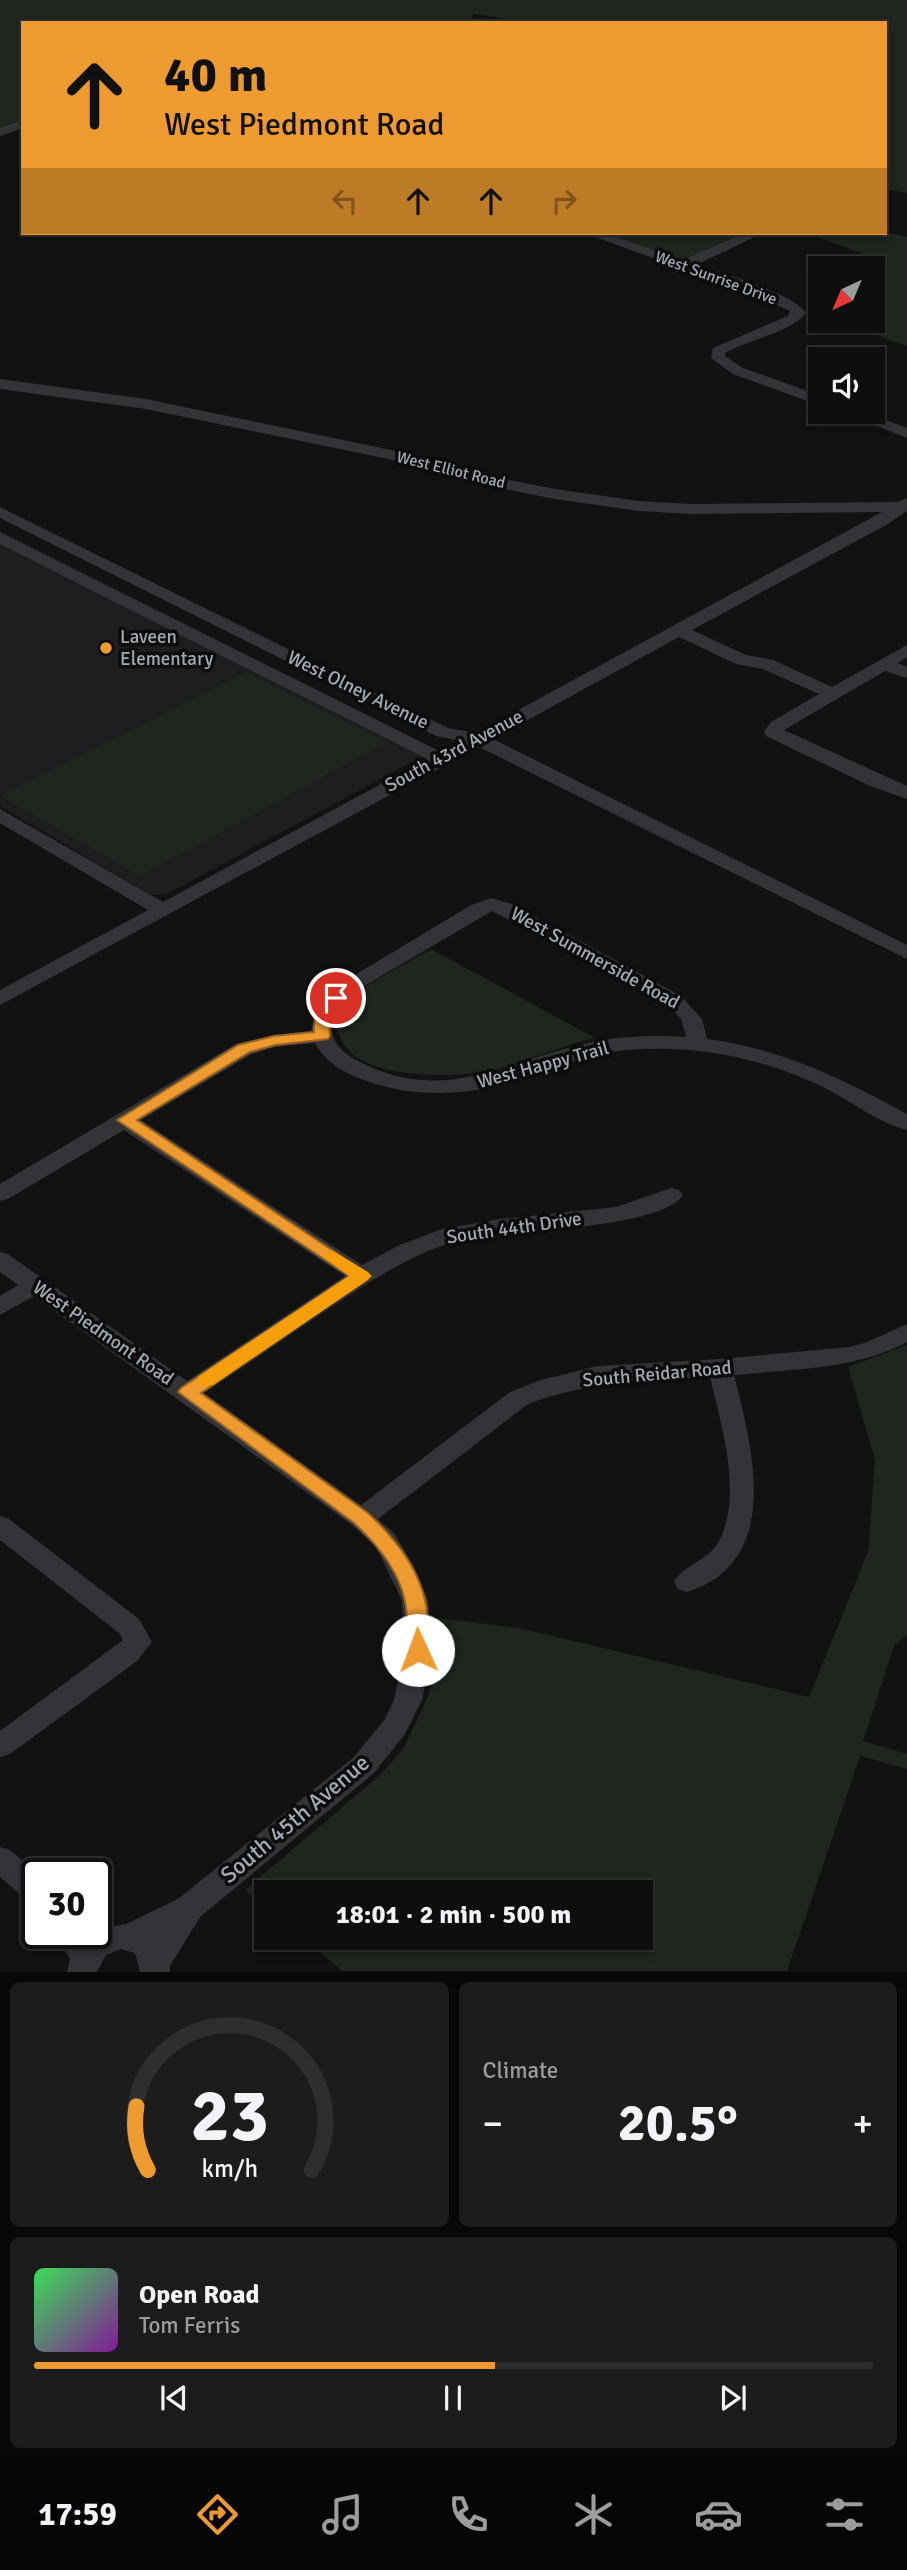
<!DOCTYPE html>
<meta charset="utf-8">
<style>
:root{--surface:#0e0e0e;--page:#1c1c1c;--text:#f1f3f6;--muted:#9b9c9e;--line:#2e2e2e;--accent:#ed9a30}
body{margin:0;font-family:Signika,sans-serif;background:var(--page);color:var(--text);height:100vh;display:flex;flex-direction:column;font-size:26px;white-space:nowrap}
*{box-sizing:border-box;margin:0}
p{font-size:23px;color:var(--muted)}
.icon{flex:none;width:38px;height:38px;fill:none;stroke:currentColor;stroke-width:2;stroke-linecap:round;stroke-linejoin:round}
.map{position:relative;height:1972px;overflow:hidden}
.side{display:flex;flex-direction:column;gap:10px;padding:10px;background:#080808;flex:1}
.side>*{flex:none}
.guide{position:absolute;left:21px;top:21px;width:866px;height:214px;border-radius:0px;box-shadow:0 4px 10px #0003,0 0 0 2px var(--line);background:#ed9a30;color:#111;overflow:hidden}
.needle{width:46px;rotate:224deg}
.fabs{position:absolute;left:808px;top:256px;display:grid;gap:14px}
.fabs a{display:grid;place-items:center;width:77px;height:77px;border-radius:0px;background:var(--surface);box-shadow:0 4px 10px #0003,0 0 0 2px var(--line);font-size:35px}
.speed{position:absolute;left:21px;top:1858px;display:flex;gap:14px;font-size:35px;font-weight:700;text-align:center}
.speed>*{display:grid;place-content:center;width:91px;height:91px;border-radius:50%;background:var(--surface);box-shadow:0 4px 10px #0003,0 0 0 2px var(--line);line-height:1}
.speed .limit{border:4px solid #111;border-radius:10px;background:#fff;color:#111}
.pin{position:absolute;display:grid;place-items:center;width:60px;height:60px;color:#fff;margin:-30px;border:4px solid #fff;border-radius:50%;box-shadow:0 2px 7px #0007}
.me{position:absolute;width:77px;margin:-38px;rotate:358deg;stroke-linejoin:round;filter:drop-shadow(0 0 5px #0008)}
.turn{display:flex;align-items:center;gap:24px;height:147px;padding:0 28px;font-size:32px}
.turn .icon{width:91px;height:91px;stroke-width:2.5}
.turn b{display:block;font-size:49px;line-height:60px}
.lanes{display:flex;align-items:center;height:66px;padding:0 28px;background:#0003;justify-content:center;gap:35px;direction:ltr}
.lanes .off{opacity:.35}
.big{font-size:52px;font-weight:800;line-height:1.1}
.side .card{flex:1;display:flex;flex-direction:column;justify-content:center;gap:10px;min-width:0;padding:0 24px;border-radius:10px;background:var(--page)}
.side .dial{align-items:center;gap:0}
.dial svg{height:182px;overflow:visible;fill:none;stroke:var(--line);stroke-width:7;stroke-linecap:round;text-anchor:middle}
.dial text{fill:var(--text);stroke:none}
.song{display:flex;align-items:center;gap:21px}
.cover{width:84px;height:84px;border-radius:10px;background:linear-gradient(135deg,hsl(130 70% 55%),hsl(290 70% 35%))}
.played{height:7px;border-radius:4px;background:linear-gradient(90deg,var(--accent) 55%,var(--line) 55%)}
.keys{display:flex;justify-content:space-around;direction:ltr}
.heat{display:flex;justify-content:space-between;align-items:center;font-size:38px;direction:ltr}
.side .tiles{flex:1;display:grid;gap:10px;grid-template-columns:1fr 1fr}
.card:last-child{grid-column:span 2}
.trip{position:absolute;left:254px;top:1880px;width:399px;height:70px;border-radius:0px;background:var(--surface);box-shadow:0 4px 10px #0003,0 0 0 2px var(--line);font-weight:800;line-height:70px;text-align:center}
.dock{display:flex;height:112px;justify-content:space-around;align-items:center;background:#060606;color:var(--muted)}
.dock .icon{width:49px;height:49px}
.dock .on{color:var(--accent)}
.dock b{font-size:32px;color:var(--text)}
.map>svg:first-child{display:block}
.built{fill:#1e1e20}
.green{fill:#1e261e}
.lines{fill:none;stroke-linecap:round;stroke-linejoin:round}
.minor{fill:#333438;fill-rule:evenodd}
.route{fill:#ed9a30;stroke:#9a641f;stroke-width:2}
.slow{fill:#f59e0b}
.poi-dot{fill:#ed9a30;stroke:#0d0d0e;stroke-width:2.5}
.labels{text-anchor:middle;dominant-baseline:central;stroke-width:7;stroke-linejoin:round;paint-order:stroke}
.far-street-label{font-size:16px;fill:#a3aab3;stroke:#0d0d0e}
.poi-label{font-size:19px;fill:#a3aab3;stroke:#0d0d0e;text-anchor:start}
.street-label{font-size:19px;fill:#a3aab3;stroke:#0d0d0e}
.near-street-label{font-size:23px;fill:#a3aab3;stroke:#0d0d0e}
</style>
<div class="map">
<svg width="907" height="1972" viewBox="0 0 907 1972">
<rect width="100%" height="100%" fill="#121213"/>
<!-- built -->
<path class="built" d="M 0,541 L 423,756 L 167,894 L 151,895 L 0,806 Z"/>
<!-- green -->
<g class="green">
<path d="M 0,0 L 907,0 L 907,193 L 886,189 L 886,23 L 536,23 L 474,14 L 468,23 L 23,23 L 23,123 L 0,130 Z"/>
<path d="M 886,232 L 907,237 L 907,346 L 834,320 L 873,320 L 873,276 L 880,271 L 884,263 L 879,259 L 805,233 Z"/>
<path d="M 597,233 L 749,233 L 682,263 Z"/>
<path d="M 246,672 L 387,742 L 140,876 L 0,796 Z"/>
<path d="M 431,949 L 595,1038 C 560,1046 527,1062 492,1070 C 457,1078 380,1079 351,1053 C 343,1045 339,1036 335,1025 L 350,995 Z"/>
<path d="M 907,1345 L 907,1634 L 894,1646 L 863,1741 L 907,1754 L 907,1769 L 860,1756 L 787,1971 L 343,1971 L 302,1937 L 640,1937 L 640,1892 L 266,1892 L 266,1907 L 245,1890 L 380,1775 L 403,1749 L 427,1699 L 440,1658 L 438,1618 L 519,1628 L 809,1697 L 868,1552 L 875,1460 L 848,1367 Z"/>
</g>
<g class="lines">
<!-- minor -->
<g class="minor">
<path d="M 23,120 L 23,128 L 0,136 L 0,128 Z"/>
<path d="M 584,233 L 604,233 L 683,260 L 745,233 L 763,233 L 696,265 C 720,273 794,293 806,313 C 791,333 748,339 725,353 L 725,356 L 743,368 L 821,396 L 821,406 L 733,374 L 711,358 L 713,348 L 788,316 L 790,311 L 758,296 Z"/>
<path d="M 0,379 L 146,399 L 396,451 L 463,471 L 555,489 L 639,501 L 691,504 L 897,502 L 907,498 L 907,511 L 886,525 L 692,630 L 746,655 L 773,660 L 832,687 L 907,645 L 907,657 L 898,663 L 907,667 L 907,678 L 885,671 L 784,730 L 907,786 L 907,799 L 870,786 L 766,736 L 764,732 L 771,722 L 819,694 L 763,669 L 736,664 L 679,637 L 493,739 L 907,945 L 907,959 L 479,747 L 0,1005 L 0,990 L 148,910 L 0,823 L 0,809 L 163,902 L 427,759 L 0,544 L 0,532 L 441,752 L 461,741 L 436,736 L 0,518 L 0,507 L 448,728 L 476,733 L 882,512 L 691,514 L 639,511 L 555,499 L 460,480 L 393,460 L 146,409 L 0,389 Z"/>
<path d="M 839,411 L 862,411 L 907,428 L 907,438 Z"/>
<path d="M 491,898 L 512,904 L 681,996 L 702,1019 L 707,1039 C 780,1048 843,1079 907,1114 L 907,1130 C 879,1123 852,1102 827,1089 C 764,1058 697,1044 627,1050 C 590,1053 559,1066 525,1078 C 473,1095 417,1100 364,1080 C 344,1073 326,1063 315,1043 L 275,1047 L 252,1054 L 141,1120 L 362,1265 L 400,1245 L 442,1229 L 500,1219 L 616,1207 L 671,1188 L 679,1190 L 683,1195 C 661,1229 512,1230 471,1238 C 419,1248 376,1278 333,1306 C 289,1335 247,1365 204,1393 L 361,1505 L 510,1392 L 541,1380 L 598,1366 L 720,1359 L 850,1347 L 867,1342 L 907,1324 L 907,1342 C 854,1370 793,1369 734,1375 C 752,1446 784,1562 687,1592 L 678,1589 L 674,1582 C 683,1565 708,1560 718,1543 C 744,1497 721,1424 710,1377 C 646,1381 588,1381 528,1404 L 378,1519 L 394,1533 L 413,1565 L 428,1600 L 432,1650 L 422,1700 L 405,1734 L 374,1773 L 200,1917 L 170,1966 L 170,1972 L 140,1972 L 135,1953 L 121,1949 L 106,1955 L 97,1972 L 67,1972 L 70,1959 L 56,1934 L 96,1934 L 97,1930 L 126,1924 L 178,1899 L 354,1757 L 385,1719 L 394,1700 L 404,1650 L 402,1600 L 376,1547 L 352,1525 L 34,1296 L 0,1315 L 0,1296 L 18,1285 L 0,1272 L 0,1252 L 8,1254 L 187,1381 L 345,1276 L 124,1130 L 8,1199 L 0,1201 L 0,1184 L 236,1044 L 274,1035 L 311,1031 L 316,1010 L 335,987 L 471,905 ZM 492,911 L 667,1004 L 681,1019 L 686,1037 C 652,1035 618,1036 584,1044 C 511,1060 449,1102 371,1067 C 359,1062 344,1055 336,1043 C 326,1025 337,1009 349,995 Z"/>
<path d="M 0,1516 L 9,1519 L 139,1619 L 152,1642 L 137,1661 L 10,1754 L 0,1757 L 0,1731 L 123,1640 L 119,1633 L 0,1540 Z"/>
<path d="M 0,1847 L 10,1850 L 38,1874 L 37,1903 L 27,1900 L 0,1877 Z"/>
</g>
</g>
<!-- route -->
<path class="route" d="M 336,993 L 344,998 L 329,1021 L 330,1036 L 328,1039 L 275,1045 L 250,1052 L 137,1120 L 371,1276 L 201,1393 L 368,1513 C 393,1536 417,1566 425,1600 C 429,1616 428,1634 429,1650 L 426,1656 L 418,1658 L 411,1656 L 408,1650 C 407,1634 408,1616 405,1601 C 398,1569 377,1544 354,1523 L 178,1392 L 181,1388 L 349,1276 L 117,1120 L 238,1045 L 274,1036 L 314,1032 C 313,1017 320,997 336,993 Z"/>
<!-- slow -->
<path class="slow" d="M 331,1250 L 368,1272 L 371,1276 L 368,1280 L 213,1385 L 199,1385 L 197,1380 L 199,1376 L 349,1276 L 322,1256 Z"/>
<!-- markers -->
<circle class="poi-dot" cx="106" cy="648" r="7"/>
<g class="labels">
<!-- far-street labels -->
<g class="far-street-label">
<text transform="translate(716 278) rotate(20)">West Sunrise Drive</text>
<text transform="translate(451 470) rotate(14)">West Elliot Road</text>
</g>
<!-- poi labels -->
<g class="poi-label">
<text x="120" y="637">Laveen<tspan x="120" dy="22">Elementary</tspan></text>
</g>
<!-- street labels -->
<g class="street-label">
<text transform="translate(358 690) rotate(26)">West Olney Avenue</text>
<text transform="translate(454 751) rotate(-28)">South 43rd Avenue</text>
<text transform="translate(595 958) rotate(29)">West Summerside Road</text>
<text transform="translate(543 1065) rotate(-15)">West Happy Trail</text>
<text transform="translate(514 1228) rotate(-8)">South 44th Drive</text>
<text transform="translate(103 1333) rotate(35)">West Piedmont Road</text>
<text transform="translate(657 1374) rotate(-5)">South Reidar Road</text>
</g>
<!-- near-street labels -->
<g class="near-street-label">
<text transform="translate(295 1819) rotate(-40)">South 45th Avenue</text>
</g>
</g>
</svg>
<div class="fabs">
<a><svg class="needle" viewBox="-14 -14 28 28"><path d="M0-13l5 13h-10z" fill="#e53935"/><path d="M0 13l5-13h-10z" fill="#9b9c9e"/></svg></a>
<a><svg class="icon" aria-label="sound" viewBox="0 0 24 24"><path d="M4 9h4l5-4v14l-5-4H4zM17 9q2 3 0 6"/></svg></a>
</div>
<div class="speed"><div class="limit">30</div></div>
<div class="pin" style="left:336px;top:998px;background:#d93025"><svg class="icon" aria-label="arrive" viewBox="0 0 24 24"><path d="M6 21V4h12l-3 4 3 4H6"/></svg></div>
<svg class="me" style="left:418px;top:1650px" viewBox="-20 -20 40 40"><circle r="19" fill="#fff"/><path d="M0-13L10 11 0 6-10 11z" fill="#ed9a30"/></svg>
<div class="trip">18:01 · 2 min · 500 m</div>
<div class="guide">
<div class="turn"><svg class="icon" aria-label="ahead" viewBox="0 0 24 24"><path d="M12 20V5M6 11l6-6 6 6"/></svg><div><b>40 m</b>West Piedmont Road</div></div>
<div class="lanes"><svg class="icon off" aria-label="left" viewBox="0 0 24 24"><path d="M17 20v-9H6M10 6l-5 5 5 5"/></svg><svg class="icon" aria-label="ahead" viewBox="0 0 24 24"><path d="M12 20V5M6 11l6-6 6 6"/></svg><svg class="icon" aria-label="ahead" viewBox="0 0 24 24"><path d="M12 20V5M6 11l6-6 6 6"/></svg><svg class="icon off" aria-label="right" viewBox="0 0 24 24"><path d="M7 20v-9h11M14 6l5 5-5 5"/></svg></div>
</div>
</div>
<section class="side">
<div class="tiles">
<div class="card dial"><svg viewBox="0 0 100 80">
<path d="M14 69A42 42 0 1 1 86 69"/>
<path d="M14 69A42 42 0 0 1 9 41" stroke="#ed9a30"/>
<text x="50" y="56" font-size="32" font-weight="700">23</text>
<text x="50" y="72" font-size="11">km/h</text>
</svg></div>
<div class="card"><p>Climate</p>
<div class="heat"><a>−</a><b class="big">20.5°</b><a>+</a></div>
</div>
<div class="card">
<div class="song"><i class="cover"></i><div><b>Open Road</b><p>Tom Ferris</p></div></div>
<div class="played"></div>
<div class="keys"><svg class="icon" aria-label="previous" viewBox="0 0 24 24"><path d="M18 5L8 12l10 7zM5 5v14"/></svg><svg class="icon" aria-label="pause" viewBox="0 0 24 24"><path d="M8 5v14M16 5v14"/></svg><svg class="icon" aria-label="next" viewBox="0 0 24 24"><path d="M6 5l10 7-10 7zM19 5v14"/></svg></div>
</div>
</div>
</section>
<nav class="dock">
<b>17:59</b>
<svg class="icon on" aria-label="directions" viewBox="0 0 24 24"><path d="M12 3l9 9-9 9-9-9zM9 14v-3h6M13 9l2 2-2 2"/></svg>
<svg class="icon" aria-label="music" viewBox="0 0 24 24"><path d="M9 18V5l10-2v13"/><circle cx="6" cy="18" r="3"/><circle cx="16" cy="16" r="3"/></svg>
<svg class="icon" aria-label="phone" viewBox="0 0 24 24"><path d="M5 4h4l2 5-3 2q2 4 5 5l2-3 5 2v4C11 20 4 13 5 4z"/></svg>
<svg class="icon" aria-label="climate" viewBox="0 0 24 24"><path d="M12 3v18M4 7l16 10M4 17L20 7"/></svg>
<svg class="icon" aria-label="car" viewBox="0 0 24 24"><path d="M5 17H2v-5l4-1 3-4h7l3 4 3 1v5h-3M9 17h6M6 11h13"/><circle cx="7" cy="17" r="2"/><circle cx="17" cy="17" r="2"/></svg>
<svg class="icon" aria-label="filters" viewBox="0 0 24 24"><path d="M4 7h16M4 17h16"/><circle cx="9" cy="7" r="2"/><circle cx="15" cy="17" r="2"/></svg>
</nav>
